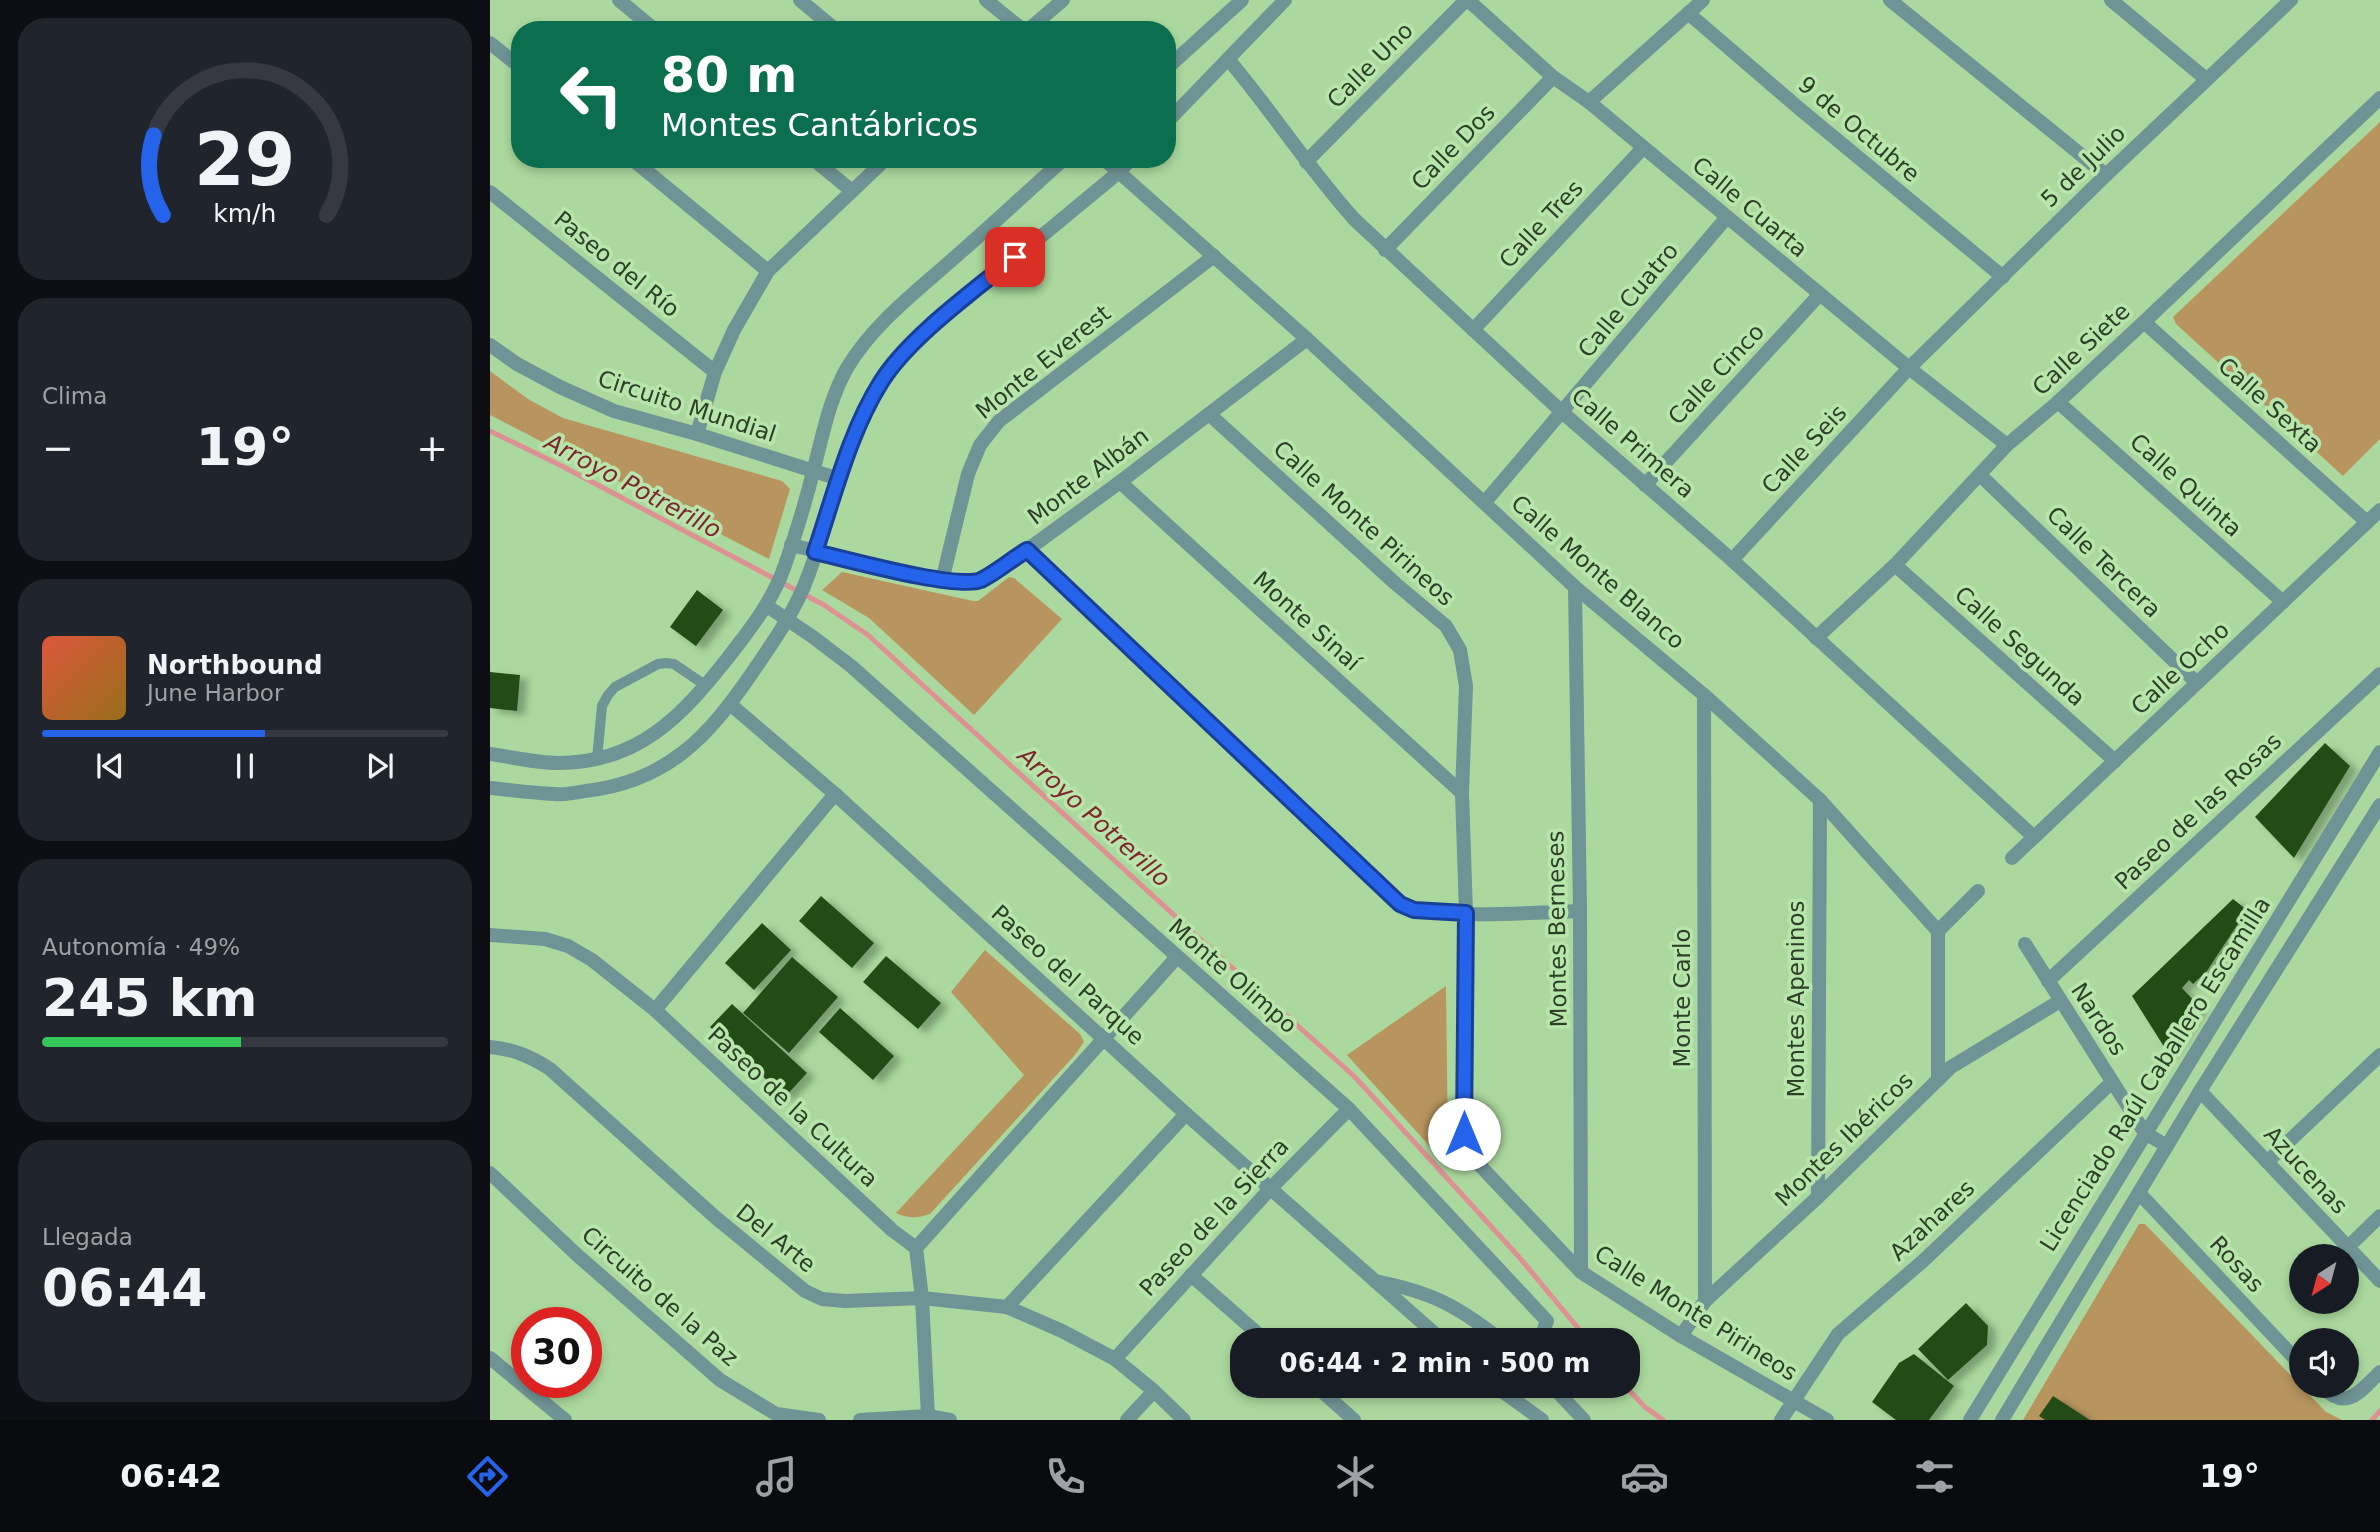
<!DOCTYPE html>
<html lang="es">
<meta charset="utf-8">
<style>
:root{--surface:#171b24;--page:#20242c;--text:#f1f3f6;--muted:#9ea1a6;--line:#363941;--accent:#2563eb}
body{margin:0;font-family:"DejaVu Sans",sans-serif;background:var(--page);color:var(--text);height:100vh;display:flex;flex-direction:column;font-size:26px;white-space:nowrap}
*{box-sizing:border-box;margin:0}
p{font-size:23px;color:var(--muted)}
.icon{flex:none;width:38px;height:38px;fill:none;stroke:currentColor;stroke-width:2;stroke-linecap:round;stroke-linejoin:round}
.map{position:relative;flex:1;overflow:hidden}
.side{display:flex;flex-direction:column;gap:18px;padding:18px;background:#0d0f14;width:490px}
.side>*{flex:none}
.top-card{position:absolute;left:21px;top:21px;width:665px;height:147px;border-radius:28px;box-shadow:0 4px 10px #0003;background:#0b6e4f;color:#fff;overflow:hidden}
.needle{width:46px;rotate:216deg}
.buttons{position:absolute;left:1799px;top:1244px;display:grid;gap:14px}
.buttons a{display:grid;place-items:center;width:70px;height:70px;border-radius:50%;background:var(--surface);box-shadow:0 4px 10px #0003;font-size:35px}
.speed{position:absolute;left:21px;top:1307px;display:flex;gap:14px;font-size:35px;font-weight:700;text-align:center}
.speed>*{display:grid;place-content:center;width:91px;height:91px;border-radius:50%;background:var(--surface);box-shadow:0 4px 10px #0003;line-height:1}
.speed .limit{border:10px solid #d22;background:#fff;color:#111}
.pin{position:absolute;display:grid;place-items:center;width:60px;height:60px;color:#fff;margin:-30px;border-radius:14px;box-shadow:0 4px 10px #0006}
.me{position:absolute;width:77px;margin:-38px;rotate:0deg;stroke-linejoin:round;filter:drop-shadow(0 0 5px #0008)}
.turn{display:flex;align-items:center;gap:24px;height:147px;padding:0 35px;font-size:32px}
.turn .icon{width:91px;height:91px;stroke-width:2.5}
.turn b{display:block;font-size:49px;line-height:60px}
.big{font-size:52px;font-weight:600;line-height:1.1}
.side .widget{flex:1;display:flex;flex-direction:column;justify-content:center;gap:10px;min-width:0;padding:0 24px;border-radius:28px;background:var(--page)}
.side .dial{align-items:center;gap:0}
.dial svg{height:182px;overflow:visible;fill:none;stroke:var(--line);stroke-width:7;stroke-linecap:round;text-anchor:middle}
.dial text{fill:var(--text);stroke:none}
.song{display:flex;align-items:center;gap:21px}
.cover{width:84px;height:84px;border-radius:10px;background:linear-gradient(135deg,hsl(10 70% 55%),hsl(40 70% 35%))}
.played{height:7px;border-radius:4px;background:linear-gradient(90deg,var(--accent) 55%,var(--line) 55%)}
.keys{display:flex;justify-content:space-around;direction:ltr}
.heat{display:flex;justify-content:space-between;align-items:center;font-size:38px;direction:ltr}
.charge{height:10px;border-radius:5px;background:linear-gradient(90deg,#34c759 49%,var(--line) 0)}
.trip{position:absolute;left:740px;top:1328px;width:410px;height:70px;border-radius:28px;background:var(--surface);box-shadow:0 4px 10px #0003;font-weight:600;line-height:70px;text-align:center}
.menu{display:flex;height:112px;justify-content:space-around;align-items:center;background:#090b0e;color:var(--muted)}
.menu .icon{width:49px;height:49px}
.menu .active{color:var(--accent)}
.menu b{font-size:32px;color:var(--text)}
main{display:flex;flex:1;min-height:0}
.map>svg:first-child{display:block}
.green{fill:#b8955e}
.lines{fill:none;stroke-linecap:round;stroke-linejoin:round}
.stream{stroke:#dd9192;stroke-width:5}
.building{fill:#244c17;filter:url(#shadow)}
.service{stroke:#6f9495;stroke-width:10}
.minor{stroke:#6f9495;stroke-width:14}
.tertiary{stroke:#6f9495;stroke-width:14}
.route-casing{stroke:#184099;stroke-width:18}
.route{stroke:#2563eb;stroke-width:12}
.labels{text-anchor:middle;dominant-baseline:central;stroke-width:7;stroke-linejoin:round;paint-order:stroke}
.street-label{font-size:23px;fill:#2d3f28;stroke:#b8e5ab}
.water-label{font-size:24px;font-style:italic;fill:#7e252e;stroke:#b8e5ab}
</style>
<main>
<section class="side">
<div class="widget dial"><svg viewBox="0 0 100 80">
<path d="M14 69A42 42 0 1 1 86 69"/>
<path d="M14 69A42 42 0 0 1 10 34" stroke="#2563eb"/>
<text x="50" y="56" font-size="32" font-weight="700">29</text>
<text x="50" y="72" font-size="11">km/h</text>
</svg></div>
<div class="widget"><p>Clima</p>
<div class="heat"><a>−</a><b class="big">19°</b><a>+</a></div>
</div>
<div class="widget">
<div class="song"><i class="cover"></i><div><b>Northbound</b><p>June Harbor</p></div></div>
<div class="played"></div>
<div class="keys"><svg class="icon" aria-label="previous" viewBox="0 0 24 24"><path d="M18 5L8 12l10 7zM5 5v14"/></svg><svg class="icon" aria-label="pause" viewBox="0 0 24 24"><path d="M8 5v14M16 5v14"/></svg><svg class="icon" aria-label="next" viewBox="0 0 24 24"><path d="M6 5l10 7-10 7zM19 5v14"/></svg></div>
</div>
<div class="widget"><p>Autonomía · 49%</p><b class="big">245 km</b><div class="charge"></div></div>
<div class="widget"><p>Llegada</p><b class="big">06:44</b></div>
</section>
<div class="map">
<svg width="1890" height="1420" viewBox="0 0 1890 1420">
<defs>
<filter id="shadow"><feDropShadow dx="8" dy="4.5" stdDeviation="3.5" flood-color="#0004"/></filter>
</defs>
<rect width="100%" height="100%" fill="#abd89e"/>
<!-- green -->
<g class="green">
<path d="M 1890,122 L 1890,439 L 1853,476 L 1686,324 L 1683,317 Z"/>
<path d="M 0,371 L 38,399 L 73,418 L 292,481 L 300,489 L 279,559 L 0,415 Z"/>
<path d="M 352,572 L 483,601 L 488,601 L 519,577 L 524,578 L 572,619 L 484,715 L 379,618 L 332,590 Z"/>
<path d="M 495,950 L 590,1034 L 594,1042 L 584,1056 L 440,1214 C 427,1218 419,1219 406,1213 L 534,1075 L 461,992 Z"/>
<path d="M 956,986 L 958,1152 L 962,1157 L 956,1164 L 857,1055 Z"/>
<path d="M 1649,1224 L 1655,1224 L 1836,1412 L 1852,1420 L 1533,1420 Z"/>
</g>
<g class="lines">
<!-- stream -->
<g class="stream">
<path d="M 0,431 L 70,465 L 334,605 L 378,635 L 709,938 L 864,1076 L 1029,1257 L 1098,1340"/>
<path d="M 1135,1386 L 1155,1407 L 1173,1420"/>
<path d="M 1882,1420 L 1890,1411"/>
</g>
</g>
<!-- building -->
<g class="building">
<path d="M 207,590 L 233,610 L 206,646 L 180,627 Z"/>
<path d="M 0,672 L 30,675 L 27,711 L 0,708 Z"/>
<path d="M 1835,743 L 1860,766 L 1804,858 L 1765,817 Z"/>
<path d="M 331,896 L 384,943 L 362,968 L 309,921 Z"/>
<path d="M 1743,899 L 1757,910 L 1717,971 L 1703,984 L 1699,980 L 1692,988 L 1709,1006 L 1678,1053 L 1642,996 Z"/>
<path d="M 272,923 L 301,950 L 264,990 L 235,963 Z"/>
<path d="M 396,956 L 451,1003 L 428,1029 L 373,982 Z"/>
<path d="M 302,957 L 348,997 L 299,1053 L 253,1013 Z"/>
<path d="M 242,1004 L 317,1073 L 295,1097 L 220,1027 Z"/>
<path d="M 350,1008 L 404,1056 L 383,1080 L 329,1032 Z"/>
<path d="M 1476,1303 L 1498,1326 L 1497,1345 L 1458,1380 L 1428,1349 Z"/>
<path d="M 1424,1354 L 1464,1386 L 1439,1420 L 1406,1420 L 1382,1402 L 1409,1363 Z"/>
<path d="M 1563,1396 L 1600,1420 L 1555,1420 L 1549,1416 Z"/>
</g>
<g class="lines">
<!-- service -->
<path class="service" d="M 107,759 L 112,706 L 118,695 L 125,687 L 168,664 L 176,663 L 184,664 L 215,685"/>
<!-- minor -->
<g class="minor">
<path d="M 129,0 L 165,30"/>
<path d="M 310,0 L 346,30"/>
<path d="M 496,0 L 533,30"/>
<path d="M 978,0 L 1063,77 L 1099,102 L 1419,368 L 1517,445"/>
<path d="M 1400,0 L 1616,175"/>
<path d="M 1621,0 L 1716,79"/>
<path d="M 1198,13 L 1311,110 L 1513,277"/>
<path d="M 538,30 L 573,0"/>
<path d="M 0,43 L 30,67"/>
<path d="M 738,59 C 782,111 819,169 865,220 L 1073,413 L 1242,560 L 1544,837"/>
<path d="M 1099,102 L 1213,0"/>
<path d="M 142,159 L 278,271"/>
<path d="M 323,159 L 362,191"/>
<path d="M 614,159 L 817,339 L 1085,587 L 1214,695 L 1330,800 L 1448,931 L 1448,1080"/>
<path d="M 816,162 L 976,0"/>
<path d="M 0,192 L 225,372"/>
<path d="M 895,250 L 1063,77"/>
<path d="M 1654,322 L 1877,522"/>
<path d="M 983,330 L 1153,148"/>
<path d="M 0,345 L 27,364 L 70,387 L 124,411 L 207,434 L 349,479"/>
<path d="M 1568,402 L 1793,602"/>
<path d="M 719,414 L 906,584 L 956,626 L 970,650 L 976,686 L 972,793 L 976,913 L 974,1142 L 978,1153 L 1091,1272 L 1191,1336 L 1337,1420"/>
<path d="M 207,434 L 225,372 L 244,330 L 278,271 L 396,159"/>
<path d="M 1490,475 L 1707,683"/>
<path d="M 630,482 L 972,793"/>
<path d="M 1155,485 L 1330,294"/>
<path d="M 995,502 L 1237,217"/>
<path d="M 301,545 L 452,581 L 477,583 L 490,580 L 537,550 L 630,482 L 817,339"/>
<path d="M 537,550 L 910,904 C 947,921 1046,912 1090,911"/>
<path d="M 1242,560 L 1419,368 L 1616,175 L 1801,0"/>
<path d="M 1405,565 L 1625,761"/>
<path d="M 452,581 L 478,474 L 490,445 L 509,421 L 724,256"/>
<path d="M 1085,587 L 1090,911 L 1091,1272"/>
<path d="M 277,606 L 323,637 L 361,666 L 859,1109 L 1057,1321 L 1050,1340"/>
<path d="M 1326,638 L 1405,565 L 1517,445 L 1568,402 L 1654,322 L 1890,98"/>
<path d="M 1214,695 L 1215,1301"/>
<path d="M 240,704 L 345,794 L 696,1114 L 952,1340"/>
<path d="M 1522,858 L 1890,510"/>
<path d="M 1448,931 L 1488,891"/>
<path d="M 0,935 L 55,939 L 78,946 L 102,960 L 165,1010 L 402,1230 L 426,1248 L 432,1298 L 438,1416"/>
<path d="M 1535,944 L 1655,1133 L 1677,1146"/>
<path d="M 1558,981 L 1890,674"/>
<path d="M 165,1010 L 345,794"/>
<path d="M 0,1047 C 23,1049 40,1056 60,1069 L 225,1217 L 315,1291 L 332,1299 L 355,1301 L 432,1298 L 517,1307 L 572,1331 L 625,1359 L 664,1391 L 694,1420"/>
<path d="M 1710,1091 L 1890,1281"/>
<path d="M 1777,1162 L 1890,1055"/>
<path d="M 0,1173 L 86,1254 L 230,1380 L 286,1414 L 329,1420"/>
<path d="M 1649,1193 L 1811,1365"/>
<path d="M 1328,1197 L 1330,800"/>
<path d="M 1858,1247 L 1890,1216"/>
<path d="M 426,1248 L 687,957"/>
<path d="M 701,1275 L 775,1340"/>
<path d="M 885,1281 C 941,1292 966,1305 1011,1340"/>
<path d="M 517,1307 L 696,1114"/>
<path d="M 1191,1336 L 1215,1301 L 1328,1197 L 1461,1067 L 1570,1001"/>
<path d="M 0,1358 L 75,1420"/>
<path d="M 625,1359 L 780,1189 L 859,1109"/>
<path d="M 826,1386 L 864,1420"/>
<path d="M 1005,1386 L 1052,1420"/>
<path d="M 1062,1386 L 1094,1420"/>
<path d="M 1831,1386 C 1857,1413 1870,1391 1890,1372"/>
<path d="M 370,1420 L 438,1416 L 460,1420"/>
<path d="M 637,1420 L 664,1391"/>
<path d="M 1291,1420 L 1348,1334 L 1433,1261 L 1622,1082"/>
</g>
<!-- tertiary -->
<g class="tertiary">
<path d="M 677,68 L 752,0"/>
<path d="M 677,122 L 795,0"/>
<path d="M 0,754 C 22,757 46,763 68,763 C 148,763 191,717 237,659 C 260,629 283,601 295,565 C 306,533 316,501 324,468 C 333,434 339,400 357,368 C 383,324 426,292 464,258 C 501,226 537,192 574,159"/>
<path d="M 0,788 C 21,790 42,793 64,794 C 74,795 85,793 95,791 C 177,782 218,737 262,673 C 283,642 305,612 318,576 C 342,512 354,442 391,382 C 403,363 420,347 437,331 L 629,172 L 641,159"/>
<path d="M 1480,1420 L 1890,752"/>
<path d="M 1512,1420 L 1710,1091 L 1890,805"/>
</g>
</g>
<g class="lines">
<defs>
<path id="route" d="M 525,257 C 484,291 419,337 391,382 C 359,433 344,496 325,552 C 356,559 467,590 491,580 C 507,572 522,559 537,550 L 910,904 L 924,910 L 976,913 L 974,1134"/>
</defs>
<!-- route casing -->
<use href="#route" class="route-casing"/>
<!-- route -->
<use href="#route" class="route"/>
</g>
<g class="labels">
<!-- street labels -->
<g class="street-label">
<text transform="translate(880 65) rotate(-45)">Calle Uno</text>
<text transform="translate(1369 129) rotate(40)">9 de Octubre</text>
<text transform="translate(963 147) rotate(-46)">Calle Dos</text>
<text transform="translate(1593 166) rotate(-44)">5 de Julio</text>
<text transform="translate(1260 207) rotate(40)">Calle Cuarta</text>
<text transform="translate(1051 224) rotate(-47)">Calle Tres</text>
<text transform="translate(127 264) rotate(39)">Paseo del Río</text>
<text transform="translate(1138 300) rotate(-50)">Calle Cuatro</text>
<text transform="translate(1591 349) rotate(-43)">Calle Siete</text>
<text transform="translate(553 362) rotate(-39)">Monte Everest</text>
<text transform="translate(1226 374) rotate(-47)">Calle Cinco</text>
<text transform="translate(1780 405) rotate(42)">Calle Sexta</text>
<text transform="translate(197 406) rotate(18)">Circuito Mundial</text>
<text transform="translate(1143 443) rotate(41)">Calle Primera</text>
<text transform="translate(1314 449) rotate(-47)">Calle Seis</text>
<text transform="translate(598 476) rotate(-37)">Monte Albán</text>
<text transform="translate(1696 485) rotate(42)">Calle Quinta</text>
<text transform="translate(874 523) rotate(42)">Calle Monte Pirineos</text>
<text transform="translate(1614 562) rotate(44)">Calle Tercera</text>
<text transform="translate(1108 572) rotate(41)">Calle Monte Blanco</text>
<text transform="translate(817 621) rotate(42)">Monte Sinaí</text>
<text transform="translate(1530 646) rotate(42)">Calle Segunda</text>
<text transform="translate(1690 668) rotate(-43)">Calle Ocho</text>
<text transform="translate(1708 811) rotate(-43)">Paseo de las Rosas</text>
<text transform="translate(1067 929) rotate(-91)">Montes Berneses</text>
<text transform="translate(578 975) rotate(42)">Paseo del Parque</text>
<text transform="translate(743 976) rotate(41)">Monte Olimpo</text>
<text transform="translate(1192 998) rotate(-90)">Monte Carlo</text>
<text transform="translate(1306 999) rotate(-90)">Montes Apeninos</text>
<text transform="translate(1609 1019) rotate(57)">Nardos</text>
<text transform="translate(1665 1074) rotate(-58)">Licenciado Raúl Caballero Escamilla</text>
<text transform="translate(303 1107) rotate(43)">Paseo de la Cultura</text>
<text transform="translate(1354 1139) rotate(-44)">Montes Ibéricos</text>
<text transform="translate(1816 1170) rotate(47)">Azucenas</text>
<text transform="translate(724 1217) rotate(-47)">Paseo de la Sierra</text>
<text transform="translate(1442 1220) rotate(-43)">Azahares</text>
<text transform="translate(286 1238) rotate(39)">Del Arte</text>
<text transform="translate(1747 1264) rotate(47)">Rosas</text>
<text transform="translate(170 1296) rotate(41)">Circuito de la Paz</text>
<text transform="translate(1206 1313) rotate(32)">Calle Monte Pirineos</text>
</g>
<!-- water labels -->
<g class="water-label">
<text transform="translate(143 486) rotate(28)">Arroyo Potrerillo</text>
<text transform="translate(604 817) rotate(42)">Arroyo Potrerillo</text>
</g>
</g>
</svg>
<div class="buttons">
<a><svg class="needle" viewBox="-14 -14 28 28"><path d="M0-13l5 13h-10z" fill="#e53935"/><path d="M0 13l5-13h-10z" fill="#9ea1a6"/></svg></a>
<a><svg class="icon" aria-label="sound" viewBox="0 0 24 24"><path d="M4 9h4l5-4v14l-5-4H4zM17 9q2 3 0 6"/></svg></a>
</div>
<div class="speed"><div class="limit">30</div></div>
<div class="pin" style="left:525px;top:257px;background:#d93025"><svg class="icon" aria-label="arrive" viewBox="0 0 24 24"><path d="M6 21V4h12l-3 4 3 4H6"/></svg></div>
<svg class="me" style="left:974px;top:1134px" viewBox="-20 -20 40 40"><circle r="19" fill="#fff"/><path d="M0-13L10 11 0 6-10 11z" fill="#2563eb"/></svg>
<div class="trip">06:44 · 2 min · 500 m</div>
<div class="top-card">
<div class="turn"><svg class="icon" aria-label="left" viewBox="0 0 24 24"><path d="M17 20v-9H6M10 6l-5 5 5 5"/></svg><div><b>80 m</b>Montes Cantábricos</div></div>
</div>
</div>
</main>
<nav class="menu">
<b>06:42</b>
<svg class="icon active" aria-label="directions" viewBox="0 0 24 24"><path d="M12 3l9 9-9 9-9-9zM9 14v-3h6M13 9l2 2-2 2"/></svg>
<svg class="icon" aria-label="music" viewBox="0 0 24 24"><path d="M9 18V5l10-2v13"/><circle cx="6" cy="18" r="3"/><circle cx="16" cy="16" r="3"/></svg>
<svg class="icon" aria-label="phone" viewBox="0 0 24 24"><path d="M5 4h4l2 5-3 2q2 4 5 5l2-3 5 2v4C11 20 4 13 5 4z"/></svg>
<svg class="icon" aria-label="climate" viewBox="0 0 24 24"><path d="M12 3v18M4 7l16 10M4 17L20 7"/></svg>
<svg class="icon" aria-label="car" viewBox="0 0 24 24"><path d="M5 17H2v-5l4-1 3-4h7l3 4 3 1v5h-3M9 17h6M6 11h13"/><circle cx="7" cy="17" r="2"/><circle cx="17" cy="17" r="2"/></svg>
<svg class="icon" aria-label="filters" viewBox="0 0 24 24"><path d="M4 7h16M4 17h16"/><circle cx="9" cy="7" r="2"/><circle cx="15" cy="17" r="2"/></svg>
<b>19°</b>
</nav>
